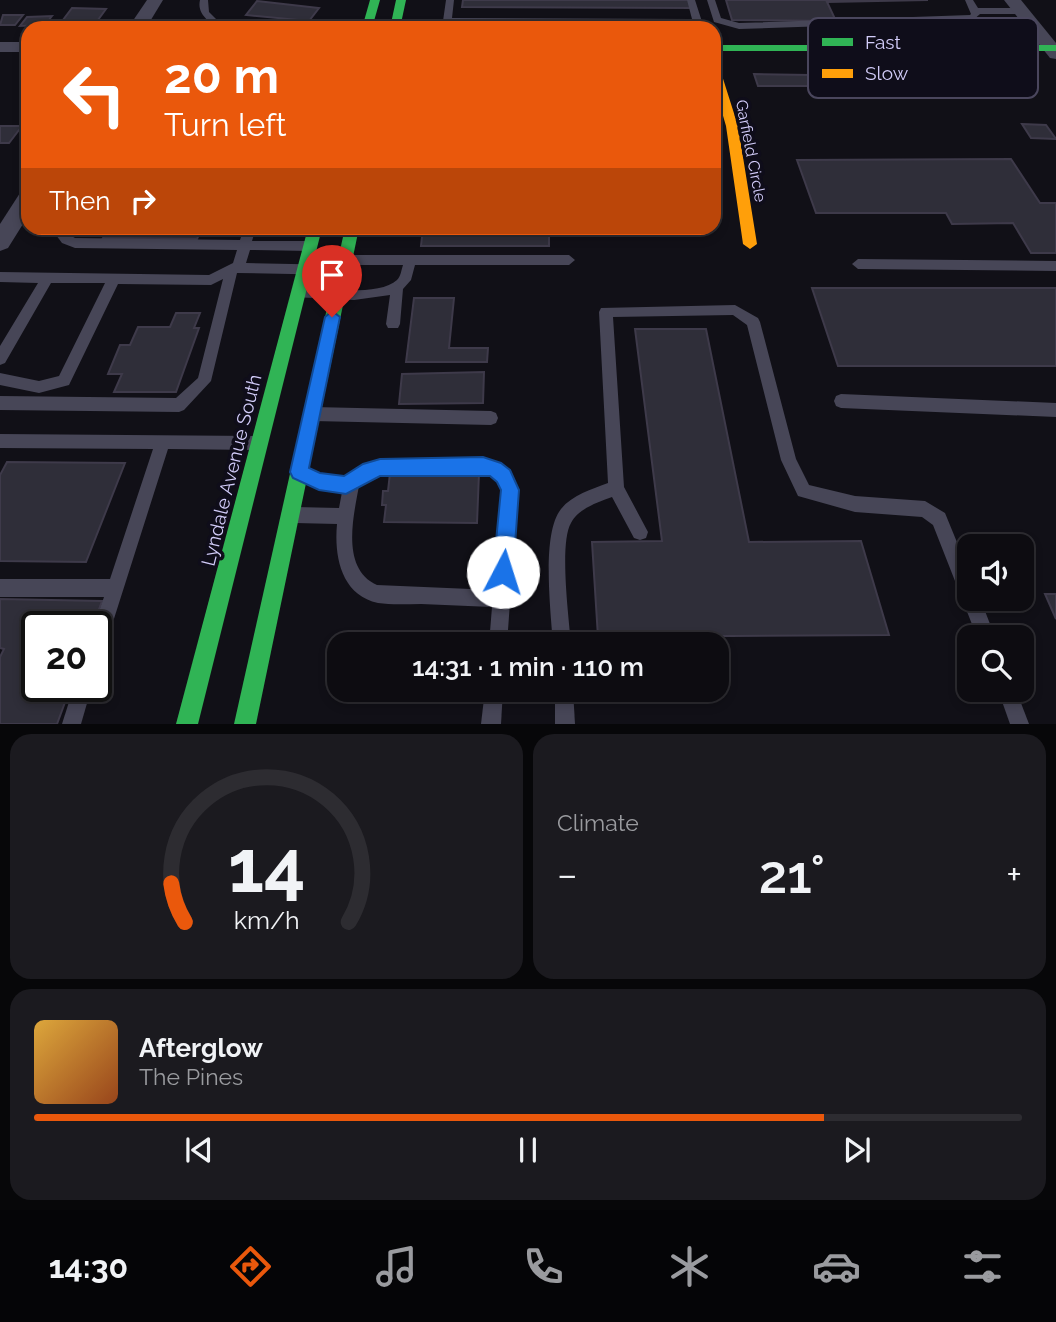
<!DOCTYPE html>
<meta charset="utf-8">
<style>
:root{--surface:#0d0c11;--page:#1b1a1f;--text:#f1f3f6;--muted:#9a9b9f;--line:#2d2c31;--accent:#ea580c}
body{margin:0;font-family:Raleway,sans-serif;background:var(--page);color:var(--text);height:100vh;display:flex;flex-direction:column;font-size:26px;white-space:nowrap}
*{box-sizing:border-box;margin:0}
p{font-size:23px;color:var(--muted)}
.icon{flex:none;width:38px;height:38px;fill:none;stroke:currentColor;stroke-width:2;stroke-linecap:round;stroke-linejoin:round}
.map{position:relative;height:724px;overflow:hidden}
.drawer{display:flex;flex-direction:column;gap:10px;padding:10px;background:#070709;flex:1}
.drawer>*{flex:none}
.top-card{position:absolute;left:21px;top:21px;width:700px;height:214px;border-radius:21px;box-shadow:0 4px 10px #0003,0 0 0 2px var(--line);background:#ea580c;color:#fff;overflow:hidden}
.buttons{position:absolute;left:957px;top:534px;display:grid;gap:14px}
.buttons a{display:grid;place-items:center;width:77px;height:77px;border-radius:14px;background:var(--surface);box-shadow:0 4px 10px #0003,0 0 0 2px var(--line);font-size:35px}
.speed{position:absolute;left:21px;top:611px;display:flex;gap:14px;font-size:35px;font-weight:700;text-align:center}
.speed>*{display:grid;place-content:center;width:91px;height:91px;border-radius:50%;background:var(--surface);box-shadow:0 4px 10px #0003,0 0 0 2px var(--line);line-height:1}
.speed .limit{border:4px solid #111;border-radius:10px;background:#fff;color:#111}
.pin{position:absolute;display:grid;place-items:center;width:60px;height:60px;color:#fff;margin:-72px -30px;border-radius:50% 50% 50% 0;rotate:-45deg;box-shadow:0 0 7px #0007}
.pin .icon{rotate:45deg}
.me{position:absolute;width:77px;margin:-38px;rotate:5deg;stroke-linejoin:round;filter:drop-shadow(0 0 5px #0008)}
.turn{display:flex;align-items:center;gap:24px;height:147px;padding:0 28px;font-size:32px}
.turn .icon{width:91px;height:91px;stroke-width:2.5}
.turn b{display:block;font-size:49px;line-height:60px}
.then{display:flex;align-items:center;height:66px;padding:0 28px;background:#0003;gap:14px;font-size:26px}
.big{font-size:52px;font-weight:600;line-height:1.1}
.drawer .tile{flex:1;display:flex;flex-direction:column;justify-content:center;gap:10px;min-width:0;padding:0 24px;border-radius:21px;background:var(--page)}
.drawer .dial{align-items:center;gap:0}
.dial svg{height:182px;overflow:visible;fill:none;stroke:var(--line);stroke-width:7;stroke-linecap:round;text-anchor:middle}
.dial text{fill:var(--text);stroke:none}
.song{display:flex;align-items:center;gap:21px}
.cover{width:84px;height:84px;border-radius:10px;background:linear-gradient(135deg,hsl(40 70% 55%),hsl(20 70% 35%))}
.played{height:7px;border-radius:4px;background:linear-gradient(90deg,var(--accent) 80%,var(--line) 80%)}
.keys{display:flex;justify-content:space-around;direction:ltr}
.heat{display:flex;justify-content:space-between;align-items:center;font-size:38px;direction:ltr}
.drawer .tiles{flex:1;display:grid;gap:10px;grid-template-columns:1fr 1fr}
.tile:last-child{grid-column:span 2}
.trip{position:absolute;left:327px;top:632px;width:402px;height:70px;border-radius:21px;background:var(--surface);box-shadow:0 4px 10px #0003,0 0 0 2px var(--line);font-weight:600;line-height:70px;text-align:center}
.dock{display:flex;height:112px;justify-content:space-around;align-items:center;background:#050507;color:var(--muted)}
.dock .icon{width:49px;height:49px}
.dock .selected{color:var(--accent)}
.dock b{font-size:32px;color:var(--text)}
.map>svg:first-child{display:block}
.building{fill:#2f2e39;stroke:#3e3a4a;stroke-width:2}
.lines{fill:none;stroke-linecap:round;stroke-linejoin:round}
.lane{fill:#474657;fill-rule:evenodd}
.street{fill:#474657;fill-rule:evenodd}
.fast{fill:#30b455;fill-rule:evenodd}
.slow{fill:#ff9f0a;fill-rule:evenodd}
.route{fill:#1a73e8;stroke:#114b97;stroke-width:2}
.labels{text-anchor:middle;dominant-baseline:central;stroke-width:7;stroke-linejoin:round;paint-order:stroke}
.far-street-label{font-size:16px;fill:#d2ccf9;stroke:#0f0d1a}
.street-label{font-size:19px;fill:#d2ccf9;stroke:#0f0d1a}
.key{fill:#0f0d1a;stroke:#4a465d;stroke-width:2}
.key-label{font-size:19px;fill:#d2ccf9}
</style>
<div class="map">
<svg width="1056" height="724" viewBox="0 0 1056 724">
<rect width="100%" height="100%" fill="#111017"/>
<!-- building -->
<g class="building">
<path d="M 463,0 L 689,0 L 691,8 L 462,7 Z"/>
<path d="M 726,0 L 928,0 L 827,2 L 836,21 L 732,20 Z"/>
<path d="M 257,1 L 319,8 L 309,21 L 246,15 Z"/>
<path d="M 72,8 L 106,9 L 95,24 L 80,23 L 83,20 L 63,20 Z"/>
<path d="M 3,15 L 23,15 L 15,25 L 0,25 Z"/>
<path d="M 52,16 L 45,25 L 20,26 L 27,17 Z"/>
<path d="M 754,74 L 809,75 L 814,86 L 758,86 Z"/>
<path d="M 1022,124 L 1046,125 L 1056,139 L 1031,138 Z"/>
<path d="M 0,126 L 22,126 L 9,143 L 0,143 Z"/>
<path d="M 1011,159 L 1040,203 L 1056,203 L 1056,253 L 1031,253 L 1013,223 L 952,224 L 946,213 L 816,213 L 797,160 Z"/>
<path d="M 109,228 L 202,228 L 197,239 L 103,238 Z"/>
<path d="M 423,228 L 549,228 L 549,246 L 421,246 Z"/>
<path d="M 812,288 L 1056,288 L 1056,366 L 838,366 Z"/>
<path d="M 414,298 L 454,298 L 449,348 L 488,348 L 487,362 L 406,362 Z"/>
<path d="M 176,313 L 200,313 L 194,328 L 199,328 L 176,392 L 114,392 L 122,374 L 108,374 L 120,345 L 130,345 L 138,327 L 170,327 Z"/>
<path d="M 635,329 L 706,329 L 749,542 L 861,541 L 889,635 L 598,637 L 592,542 L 662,541 Z"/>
<path d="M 484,372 L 483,403 L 399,404 L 402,374 Z"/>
<path d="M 7,462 L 125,463 L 86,562 L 0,561 L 0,475 Z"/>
<path d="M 390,473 L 479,473 L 477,523 L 384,522 L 386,505 L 382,505 L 383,491 L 388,491 Z"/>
<path d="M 1045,594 L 1056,594 L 1056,619 Z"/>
<path d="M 0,599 L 102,601 L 93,626 L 37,626 L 37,686 L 71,686 L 57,724 L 0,724 L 0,657 L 4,649 L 0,648 Z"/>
</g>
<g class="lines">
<!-- lane -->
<g class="lane">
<path d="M 200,0 L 208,0 L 209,12 L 225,28 L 215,28 C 207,19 197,13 200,0 Z"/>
<path d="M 446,0 L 454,0 L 452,18 L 692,19 L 687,0 L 695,0 L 704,28 L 694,28 L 694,25 L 447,24 L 443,21 Z"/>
<path d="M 707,0 L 715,0 L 721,18 L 739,23 L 970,15 L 971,14 L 965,0 L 973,0 L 978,8 L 1021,8 L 1025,11 L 1021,14 L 980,14 L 972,21 L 739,29 L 714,22 Z"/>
<path d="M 57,228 L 69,228 L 68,234 L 75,238 L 240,240 L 244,228 L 256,228 L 252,241 L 310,241 L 316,246 L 310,251 L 250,250 L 246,263 L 342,265 L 348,270 L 342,275 L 237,273 L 211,381 L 184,410 L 179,412 L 0,410 L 0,396 L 176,398 L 198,378 L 223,279 L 211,285 L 118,284 L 69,385 L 39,393 L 0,385 L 0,373 L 39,381 L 59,376 L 105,283 L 51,283 L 5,363 L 0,365 L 0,346 L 38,283 L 0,282 L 0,272 L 209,275 L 233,263 L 237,250 L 75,248 L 62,243 L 56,235 Z"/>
<path d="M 344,255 L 569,255 L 575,260 L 569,265 L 415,265 L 411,280 L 403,289 L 400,324 L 398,328 L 388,328 L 386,324 L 390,295 L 354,300 L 293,297 L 292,293 L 298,288 C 321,288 379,297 397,280 C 401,276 401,271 403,265 L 344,265 L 338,260 Z"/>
<path d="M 858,259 L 1056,261 L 1056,271 L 858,269 L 852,264 Z"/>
<path d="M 735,305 L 758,318 L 760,322 L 796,459 L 809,485 L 855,496 L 925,501 L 945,513 L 970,574 L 970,598 L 980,598 L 995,637 L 977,637 L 933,525 L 922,517 L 855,512 L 798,496 L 781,460 L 747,325 L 733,315 L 613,317 L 624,487 L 648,532 L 646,538 L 640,540 L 634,538 L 612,497 C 598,502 578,509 571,523 C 559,543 569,619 571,644 L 553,644 C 551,612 541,534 561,509 C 572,495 592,489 608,483 L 599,312 L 601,308 Z"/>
<path d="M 841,394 L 1056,403 L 1056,417 L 841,408 L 836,406 L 834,401 L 836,396 Z"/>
<path d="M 313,407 L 491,411 L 496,413 L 498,418 L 496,423 L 491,425 L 313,421 L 308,419 L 306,414 L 308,409 Z"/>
<path d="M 0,434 L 258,436 L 263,438 L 266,443 L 263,448 L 258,450 L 168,449 L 105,647 L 102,653 L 96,656 L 96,626 L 94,626 L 104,597 L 0,597 L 0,579 L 110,579 L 153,449 L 0,448 Z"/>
<path d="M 483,459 L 510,471 L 518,490 L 507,644 L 489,644 L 492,607 C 468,606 445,605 421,604 C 407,604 391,605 378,603 C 341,595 334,556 337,524 L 295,523 L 289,521 L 287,515 L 289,509 L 295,507 L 339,508 L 342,492 L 319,489 L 294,478 L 292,473 L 294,468 L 300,466 L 319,473 L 344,477 L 363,465 L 380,460 ZM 482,473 L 498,481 L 502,490 L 494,590 L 377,585 C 341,569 353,518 359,486 L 380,474 Z"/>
<path d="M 74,686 L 92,686 L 81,724 L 62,724 Z"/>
<path d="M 485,690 L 503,690 L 501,724 L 481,724 Z"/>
<path d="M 555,690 L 573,690 L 575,724 L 555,724 Z"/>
<path d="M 998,690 L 1016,690 L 1029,724 L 1010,724 Z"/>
</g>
<!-- street -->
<g class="street">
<path d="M 147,0 L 163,0 L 146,28 L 128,28 Z"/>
<path d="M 1004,0 L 1021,0 L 1056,43 L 1056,59 L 1050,58 Z"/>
<rect x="0" y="42" width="28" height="10"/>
<path d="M 28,190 L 28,216 L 8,248 L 0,251 L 0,224 L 20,193 Z"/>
</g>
<!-- fast -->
<g class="fast">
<path d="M 370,0 L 380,0 L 372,28 L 362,28 Z"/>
<path d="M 396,0 L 406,0 L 400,28 L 390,28 Z"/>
<rect x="714" y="45" width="342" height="6"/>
<path d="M 308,228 L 322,228 L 198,724 L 176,724 Z"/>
<path d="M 345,228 L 359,228 L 256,724 L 234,724 Z"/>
</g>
<!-- slow -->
<path class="slow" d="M 714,63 L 719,66 L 738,126 L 757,244 L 750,249 L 743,244 L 726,126 L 714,85 Z"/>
</g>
<!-- route -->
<path class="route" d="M 332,311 L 340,317 L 309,468 L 320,473 L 344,476 L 363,464 L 380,459 L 483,457 L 501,463 L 510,470 L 519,490 L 513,572 L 510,579 L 503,581 L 496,579 L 493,572 L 501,490 L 497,482 L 490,476 L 380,476 L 346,494 L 319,490 L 293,478 L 290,472 L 325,317 Z"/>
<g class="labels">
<!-- far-street labels -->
<g class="far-street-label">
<text transform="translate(751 151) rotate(79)">Garfield Circle</text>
</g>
<!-- street labels -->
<g class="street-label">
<text transform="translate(231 470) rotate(-76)">Lyndale Avenue South</text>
</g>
</g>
<!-- legend -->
<rect x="808" y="18" width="230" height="80" rx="10" class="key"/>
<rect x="822" y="38" width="31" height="8" fill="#30b455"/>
<rect x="822" y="69" width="31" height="9" fill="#ff9f0a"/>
<g class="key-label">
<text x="865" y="49">Fast</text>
<text x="865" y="80">Slow</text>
</g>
</svg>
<div class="buttons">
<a><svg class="icon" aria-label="sound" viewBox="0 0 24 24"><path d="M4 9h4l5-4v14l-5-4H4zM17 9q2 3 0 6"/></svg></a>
<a><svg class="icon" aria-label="search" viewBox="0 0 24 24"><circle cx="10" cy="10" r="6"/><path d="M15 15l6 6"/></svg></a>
</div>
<div class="speed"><div class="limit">20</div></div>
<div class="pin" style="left:332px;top:317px;background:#d93025"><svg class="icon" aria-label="arrive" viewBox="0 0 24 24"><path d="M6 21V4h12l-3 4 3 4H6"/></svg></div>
<svg class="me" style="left:503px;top:572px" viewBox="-20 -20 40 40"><circle r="19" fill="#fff"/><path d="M0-13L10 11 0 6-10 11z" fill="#1a73e8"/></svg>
<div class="trip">14:31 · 1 min · 110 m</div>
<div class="top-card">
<div class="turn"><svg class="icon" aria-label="left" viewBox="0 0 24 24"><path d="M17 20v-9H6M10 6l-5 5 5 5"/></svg><div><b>20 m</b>Turn left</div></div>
<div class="then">Then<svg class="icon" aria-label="right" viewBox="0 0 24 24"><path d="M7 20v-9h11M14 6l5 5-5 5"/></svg></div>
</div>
</div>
<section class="drawer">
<div class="tiles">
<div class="tile dial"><svg viewBox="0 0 100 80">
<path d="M14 69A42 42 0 1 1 86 69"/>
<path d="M14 69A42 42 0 0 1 8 52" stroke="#ea580c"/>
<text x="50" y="56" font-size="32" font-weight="700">14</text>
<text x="50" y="72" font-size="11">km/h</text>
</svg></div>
<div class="tile"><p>Climate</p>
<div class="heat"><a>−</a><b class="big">21°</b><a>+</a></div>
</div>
<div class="tile">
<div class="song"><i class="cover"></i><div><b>Afterglow</b><p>The Pines</p></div></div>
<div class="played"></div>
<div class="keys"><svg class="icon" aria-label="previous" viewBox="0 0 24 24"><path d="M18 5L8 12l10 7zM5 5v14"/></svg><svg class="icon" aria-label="pause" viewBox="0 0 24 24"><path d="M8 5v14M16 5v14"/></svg><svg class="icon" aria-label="next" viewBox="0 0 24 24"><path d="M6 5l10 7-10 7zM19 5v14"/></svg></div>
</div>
</div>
</section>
<nav class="dock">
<b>14:30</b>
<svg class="icon selected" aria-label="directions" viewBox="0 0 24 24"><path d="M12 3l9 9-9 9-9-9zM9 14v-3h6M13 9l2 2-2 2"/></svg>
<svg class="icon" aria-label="music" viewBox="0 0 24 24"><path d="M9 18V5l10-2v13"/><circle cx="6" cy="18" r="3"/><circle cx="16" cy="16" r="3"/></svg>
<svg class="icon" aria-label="phone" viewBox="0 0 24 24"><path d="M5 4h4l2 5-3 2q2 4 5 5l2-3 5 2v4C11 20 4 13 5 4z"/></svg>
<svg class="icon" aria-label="climate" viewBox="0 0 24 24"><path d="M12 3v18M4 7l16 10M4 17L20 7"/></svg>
<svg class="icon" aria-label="car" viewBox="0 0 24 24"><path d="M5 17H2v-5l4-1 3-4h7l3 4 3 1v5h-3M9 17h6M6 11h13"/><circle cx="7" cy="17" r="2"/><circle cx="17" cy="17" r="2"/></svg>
<svg class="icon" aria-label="filters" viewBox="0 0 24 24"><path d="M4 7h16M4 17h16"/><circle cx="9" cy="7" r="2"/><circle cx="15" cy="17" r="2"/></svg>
</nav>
